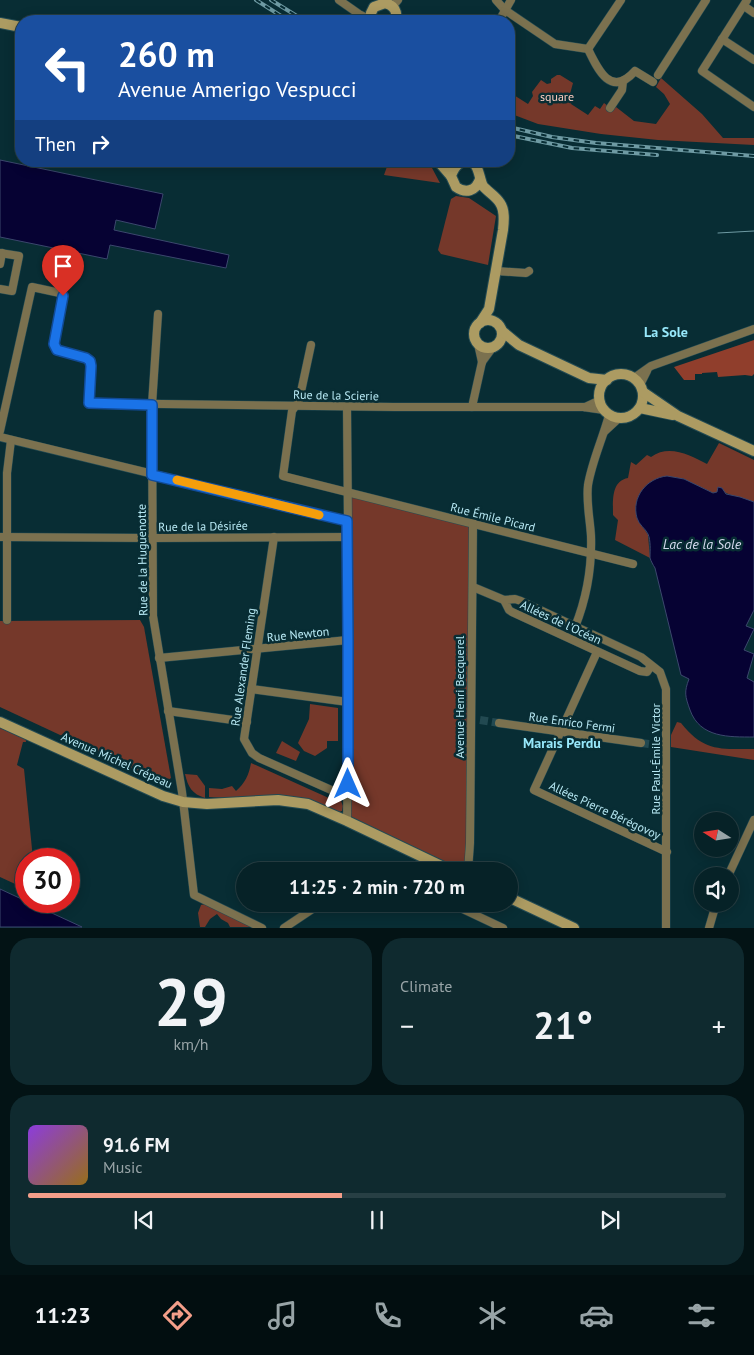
<!DOCTYPE html>
<meta charset="utf-8">
<style>
:root{--surface:#062227;--page:#0f2a2f;--text:#f1f3f6;--muted:#98a4a7;--line:#273f44;--accent:#f49e89}
body{margin:0;font-family:"PT Sans",sans-serif;background:var(--page);color:var(--text);height:100vh;display:flex;flex-direction:column;font-size:19px;white-space:nowrap}
*{box-sizing:border-box;margin:0}
p{font-size:16px;color:var(--muted)}
.icon{flex:none;width:28px;height:28px;fill:none;stroke:currentColor;stroke-width:2;stroke-linecap:round;stroke-linejoin:round}
.map{position:relative;height:928px;overflow:hidden}
.details{display:flex;flex-direction:column;gap:10px;padding:10px;background:#031315;flex:1}
.details>*{flex:none}
.hud{position:absolute;left:15px;top:15px;width:500px;height:152px;border-radius:20px;box-shadow:0 2px 12px #0003,0 0 0 1px var(--line);background:#1a4fa0;color:#fff;overflow:hidden}
.needle{width:32px;rotate:282deg}
.buttons{position:absolute;left:694px;top:812px;display:grid;gap:10px}
.buttons a{display:grid;place-items:center;width:45px;height:45px;border-radius:50%;background:var(--surface);box-shadow:0 2px 12px #0003,0 0 0 1px var(--line);font-size:25px}
.speed{position:absolute;left:15px;top:848px;display:flex;gap:10px;font-size:25px;font-weight:700;text-align:center}
.speed>*{display:grid;place-content:center;width:65px;height:65px;border-radius:50%;background:var(--surface);box-shadow:0 2px 12px #0003,0 0 0 1px var(--line);line-height:1}
.speed .limit{border:8px solid #d22;background:#fff;color:#111}
.pin{position:absolute;display:grid;place-items:center;width:42px;height:42px;color:#fff;margin:-51px -21px;border-radius:50% 50% 50% 0;rotate:-45deg;box-shadow:0 0 5px #0007}
.pin .icon{rotate:45deg}
.me{position:absolute;width:55px;margin:-28px;rotate:0deg;stroke-linejoin:round;filter:drop-shadow(0 0 4px #0008)}
.turn{display:flex;align-items:center;gap:18px;height:105px;padding:0 20px;font-size:22px}
.turn .icon{width:65px;height:65px;stroke-width:2.5}
.turn b{display:block;font-size:35px;line-height:42px}
.then{display:flex;align-items:center;height:48px;padding:0 20px;background:#0003;gap:10px;font-size:19px}
.big{font-size:38px;font-weight:700;line-height:1.1}
.details .widget{flex:1;display:flex;flex-direction:column;justify-content:center;gap:8px;min-width:0;padding:0 18px;border-radius:20px;background:var(--page)}
.details .dial{align-items:center;gap:0}
.dial b{font-size:65px;line-height:1}
.song{display:flex;align-items:center;gap:15px}
.cover{width:60px;height:60px;border-radius:8px;background:linear-gradient(135deg,hsl(270 70% 55%),hsl(40 70% 35%))}
.played{height:5px;border-radius:2px;background:linear-gradient(90deg,var(--accent) 45%,var(--line) 45%)}
.keys{display:flex;justify-content:space-around;direction:ltr}
.heat{display:flex;justify-content:space-between;align-items:center;font-size:28px;direction:ltr}
.details .tiles{flex:1;display:grid;gap:10px;grid-template-columns:1fr 1fr}
.widget:last-child{grid-column:span 2}
.trip{position:absolute;left:236px;top:862px;width:282px;height:50px;border-radius:25px;background:var(--surface);box-shadow:0 2px 12px #0003,0 0 0 1px var(--line);font-weight:700;line-height:50px;text-align:center}
.dock{display:flex;height:80px;justify-content:space-around;align-items:center;background:#020e10;color:var(--muted)}
.dock .icon{width:35px;height:35px}
.dock .active{color:var(--accent)}
.dock b{font-size:22px;color:var(--text)}
.map>svg:first-child{display:block}
.green{fill:#75382a}
.forest{fill:#903e2c}
.water{fill:#060233;stroke:#3b476d}
.lines{fill:none;stroke-linecap:round;stroke-linejoin:round}
.street-tunnel{stroke:#224951;stroke-width:8;stroke-dasharray:8 4;stroke-linecap:butt}
.street-casing{stroke:#244b53;stroke-width:9}
.secondary-casing{stroke:#244b53;stroke-width:12}
.street{stroke:#7b714f;stroke-width:8}
.secondary{stroke:#ac9b62;stroke-width:10}
.tram{stroke:#6e9aa3;stroke-width:1}
.rail-casing{stroke:#6e9aa3;stroke-width:4}
.rail{stroke:#082d34;stroke-width:2;stroke-dasharray:5.5;stroke-linecap:butt}
.route-casing{stroke:#114b97;stroke-width:12}
.route{stroke:#1a73e8;stroke-width:9}
.slow{stroke:#f59e0b;stroke-width:9}
.labels{text-anchor:middle;dominant-baseline:central;stroke-width:5;stroke-linejoin:round;paint-order:stroke}
.park-label{font-size:12px;fill:#fecdc1;stroke:#082d34}
.street-label{font-size:12px;fill:#b7e8f3;stroke:#082d34}
.neighbourhood-label{font-size:14px;font-weight:bold;fill:#97e8fb;stroke:#082d34}
.water-label{font-size:14px;font-style:italic;fill:#d2d8ec;stroke:#082d34}
</style>
<div class="map">
<svg width="754" height="928" viewBox="0 0 754 928">
<rect width="100%" height="100%" fill="#082d34"/>
<!-- green -->
<g class="green">
<path d="M 557,75 L 560,75 L 573,83 L 570,94 L 574,96 L 571,104 L 588,115 L 595,106 L 600,109 L 604,103 L 613,110 L 616,107 L 634,121 L 656,124 L 670,104 L 664,94 L 656,87 L 661,78 L 702,114 L 723,138 L 754,138 L 754,145 L 658,140 L 601,134 L 538,124 L 509,113 L 509,92 L 528,104 L 533,96 L 532,92 L 541,80 L 547,84 L 551,83 L 551,79 Z"/>
<path d="M 389,161 L 414,161 L 432,168 L 440,183 L 384,175 Z"/>
<path d="M 456,196 L 469,198 L 496,216 L 488,265 L 441,254 L 438,250 L 451,199 Z"/>
<path d="M 719,443 L 754,460 L 754,502 C 740,497 730,497 718,488 L 717,492 L 713,493 L 684,479 L 672,477 L 637,500 L 636,516 L 648,535 L 650,558 L 615,540 L 618,520 L 613,515 C 613,501 611,481 628,478 L 631,462 L 636,465 L 647,455 L 651,457 C 669,444 690,455 707,464 Z"/>
<path d="M 347,492 L 473,523 L 468,871 L 452,871 L 348,816 Z"/>
<path d="M 140,620 L 144,627 L 171,778 L 163,783 L 0,707 L 0,621 Z"/>
<path d="M 310,704 L 338,708 L 338,741 L 327,741 L 327,748 L 315,756 L 304,751 L 298,743 L 309,719 Z"/>
<path d="M 0,722 L 25,733 L 26,742 L 23,742 L 17,765 L 24,769 L 33,859 L 26,859 L 26,889 L 0,877 Z"/>
<path d="M 677,722 L 681,723 C 704,752 720,749 754,749 L 754,760 L 671,747 L 671,735 Z"/>
<path d="M 282,741 L 300,752 L 296,761 L 276,753 Z"/>
<path d="M 251,763 L 331,799 L 333,795 L 341,801 L 343,806 L 342,811 L 339,812 L 315,803 L 209,797 L 209,788 L 222,789 L 232,786 L 236,791 C 245,783 249,775 251,763 Z"/>
<path d="M 185,774 L 197,775 L 205,786 L 205,798 C 192,794 188,787 185,774 Z"/>
<path d="M 205,904 L 257,927 L 230,927 L 228,923 L 221,919 L 217,914 L 210,919 L 205,927 L 200,927 L 198,913 L 201,905 Z"/>
</g>
<!-- forest -->
<path class="forest" d="M 754,340 L 754,374 L 752,376 L 745,375 L 718,377 L 717,372 L 702,373 L 702,374 L 695,374 L 695,380 L 684,380 L 674,367 Z"/>
<!-- water -->
<g class="water">
<path d="M 0,160 L 163,194 L 155,229 L 116,220 L 114,230 L 229,255 L 226,268 L 110,245 L 107,259 L 0,237 Z"/>
<path d="M 667,476 L 684,479 L 713,493 L 717,492 L 718,487 L 722,488 L 726,494 L 740,497 L 754,502 L 754,610 L 746,626 L 754,629 L 744,650 L 754,654 L 747,678 L 754,682 L 754,737 C 729,737 700,738 690,710 C 685,696 684,692 689,679 L 681,675 L 655,568 C 653,565 651,561 650,558 C 650,550 651,541 648,534 C 645,528 639,525 637,518 C 631,497 647,478 667,476 Z"/>
<path d="M 0,889 L 82,927 L 0,927 Z"/>
</g>
<g class="lines">
<!-- street-tunnel -->
<g class="street-tunnel">
<path d="M 480,720 L 499,723"/>
<path d="M 641,743 L 656,745"/>
</g>
<defs>
<g id="street">
<path d="M 339,0 L 359,14 L 371,20"/>
<path d="M 496,0 L 505,10 L 555,44 L 588,49 L 621,0"/>
<path d="M 747,0 L 702,71 L 754,107"/>
<path d="M 393,6 L 398,0"/>
<path d="M 744,6 L 754,13"/>
<path d="M 499,21 L 511,0"/>
<path d="M 722,39 L 754,60"/>
<path d="M 588,49 C 598,70 611,98 635,71 L 653,82"/>
<path d="M 658,75 L 706,0"/>
<path d="M 610,108 L 622,90 L 623,81"/>
<path d="M 0,253 L 19,256 L 12,291 L 0,289"/>
<path d="M 0,264 L 2,253"/>
<path d="M 496,271 L 526,273 L 529,271"/>
<path d="M 158,314 L 152,405 L 153,616 L 182,792 L 194,895 L 262,928"/>
<path d="M 478,344 L 482,362"/>
<path d="M 311,345 L 299,401 L 292,411 L 283,476 L 633,564"/>
<path d="M 634,378 L 651,366 L 754,329"/>
<path d="M 640,385 L 647,371"/>
<path d="M 472,407 L 482,362 L 493,347"/>
<path d="M 585,407 L 600,400"/>
<path d="M 0,431 L 32,287 L 60,293 L 63,295 L 54,344 L 57,350 L 61,352 L 86,358 L 90,361 L 91,366 L 89,403 L 394,407 L 583,407 L 604,410"/>
<path d="M 605,431 L 619,418"/>
<path d="M 0,437 L 347,521"/>
<path d="M 0,537 L 152,538 L 347,537"/>
<path d="M 274,537 L 244,739 L 252,753 L 259,758 L 347,797"/>
<path d="M 473,587 L 504,600"/>
<path d="M 7,620 L 7,473 L 11,440"/>
<path d="M 575,627 C 587,597 592,567 591,536 C 590,519 586,502 588,485 C 592,461 603,438 609,415"/>
<path d="M 597,652 L 534,790 L 667,852"/>
<path d="M 159,658 L 348,640"/>
<path d="M 651,666 L 647,672 L 640,671 L 512,612 L 509,610 L 504,600 L 515,599 L 521,601 L 641,657 L 660,672 L 666,689 L 666,928"/>
<path d="M 251,689 L 348,702"/>
<path d="M 168,711 L 247,722"/>
<path d="M 499,723 L 641,743"/>
<path d="M 347,821 L 349,644 L 347,406"/>
<path d="M 368,871 L 374,867 L 382,871"/>
<path d="M 468,871 L 470,843 L 473,523"/>
<path d="M 728,876 L 754,820"/>
<path d="M 452,904 L 503,928"/>
<path d="M 284,928 L 320,904"/>
<path d="M 709,928 L 716,904"/>
</g>
<g id="secondary">
<path d="M 372,21 L 371,13 L 374,7 L 385,3 C 394,5 398,12 396,21"/>
<path d="M 0,23 L 21,27"/>
<path d="M 438,161 L 451,176"/>
<circle cx="488" cy="334" r="14"/>
<path d="M 480,323 L 489,309 L 503,230 C 504,221 505,210 500,203 C 496,196 488,192 483,186 C 478,178 480,154 460,163 C 455,166 453,170 451,176 L 456,187 C 466,194 476,191 480,179"/>
<path d="M 502,331 L 519,345 L 589,378 L 607,380"/>
<circle cx="621" cy="396" r="22"/>
<path d="M 643,392 L 678,416 L 754,451"/>
<path d="M 640,408 L 673,415"/>
<path d="M 0,722 L 163,796 L 183,802 L 207,804 L 278,800 L 308,804 L 347,821 L 452,871"/>
<path d="M 510,898 L 574,928"/>
</g>
</defs>
<!-- street casing -->
<use href="#street" class="street-casing"/>
<!-- secondary casing -->
<use href="#secondary" class="secondary-casing"/>
<!-- street -->
<use href="#street" class="street"/>
<!-- secondary -->
<use href="#secondary" class="secondary"/>
<!-- tram -->
<path class="tram" d="M 718,233 L 754,231"/>
<defs>
<g id="rail">
<path d="M 256,0 L 289,21"/>
<path d="M 271,0 L 305,21"/>
<path d="M 509,127 L 552,137 L 596,143 L 754,156"/>
<path d="M 509,135 L 572,148 L 657,155"/>
</g>
</defs>
<!-- rail casing -->
<use href="#rail" class="rail-casing"/>
<!-- rail -->
<use href="#rail" class="rail"/>
</g>
<g class="lines">
<defs>
<path id="route" d="M 63,296 L 54,344 L 57,350 L 86,358 L 90,361 L 91,366 L 89,403 L 152,405 L 152,475 L 347,521 L 348,640 L 348,784"/>
</defs>
<!-- route casing -->
<use href="#route" class="route-casing"/>
<!-- route -->
<use href="#route" class="route"/>
<!-- slow -->
<path class="slow" d="M 177,480 L 319,515"/>
</g>
<g class="labels">
<!-- park labels -->
<g class="park-label">
<text x="557" y="96">square</text>
</g>
<!-- street labels -->
<g class="street-label">
<text transform="translate(336 395) rotate(1)">Rue de la Scierie</text>
<text transform="translate(493 517) rotate(14)">Rue Émile Picard</text>
<text transform="translate(203 526) rotate(-1)">Rue de la Désirée</text>
<text transform="translate(142 560) rotate(-91)">Rue de la Huguenotte</text>
<text transform="translate(561 622) rotate(25)">Allées de l'Océan</text>
<text transform="translate(298 634) rotate(-6)">Rue Newton</text>
<text transform="translate(243 667) rotate(-82)">Rue Alexander Fleming</text>
<text transform="translate(459 697) rotate(-90)">Avenue Henri Becquerel</text>
<text transform="translate(572 722) rotate(8)">Rue Enrico Fermi</text>
<text transform="translate(655 759) rotate(-90)">Rue Paul-Émile Victor</text>
<text transform="translate(117 760) rotate(24)">Avenue Michel Crépeau</text>
<text transform="translate(605 810) rotate(25)">Allées Pierre Bérégovoy</text>
</g>
<!-- neighbourhood labels -->
<g class="neighbourhood-label">
<text x="666" y="332">La Sole</text>
<text x="562" y="743">Marais Perdu</text>
</g>
<!-- water labels -->
<g class="water-label">
<text x="702" y="544">Lac de la Sole</text>
</g>
</g>
</svg>
<div class="buttons">
<a><svg class="needle" viewBox="-14 -14 28 28"><path d="M0-13l5 13h-10z" fill="#e53935"/><path d="M0 13l5-13h-10z" fill="#98a4a7"/></svg></a>
<a><svg class="icon" aria-label="sound" viewBox="0 0 24 24"><path d="M4 9h4l5-4v14l-5-4H4zM17 9q2 3 0 6"/></svg></a>
</div>
<div class="speed"><div class="limit">30</div></div>
<div class="pin" style="left:63px;top:296px;background:#d93025"><svg class="icon" aria-label="arrive" viewBox="0 0 24 24"><path d="M6 21V4h12l-3 4 3 4H6"/></svg></div>
<svg class="me" style="left:348px;top:784px" viewBox="-20 -20 40 40"><path d="M0-17L14 15 0 8-14 15z" fill="#1a73e8" stroke="#fff" stroke-width="4"/></svg>
<div class="trip">11:25 · 2 min · 720 m</div>
<div class="hud">
<div class="turn"><svg class="icon" aria-label="left" viewBox="0 0 24 24"><path d="M17 20v-9H6M10 6l-5 5 5 5"/></svg><div><b>260 m</b>Avenue Amerigo Vespucci</div></div>
<div class="then">Then<svg class="icon" aria-label="right" viewBox="0 0 24 24"><path d="M7 20v-9h11M14 6l5 5-5 5"/></svg></div>
</div>
</div>
<section class="details">
<div class="tiles">
<div class="widget dial"><b>29</b><p>km/h</p></div>
<div class="widget"><p>Climate</p>
<div class="heat"><a>−</a><b class="big">21°</b><a>+</a></div>
</div>
<div class="widget">
<div class="song"><i class="cover"></i><div><b>91.6 FM</b><p>Music</p></div></div>
<div class="played"></div>
<div class="keys"><svg class="icon" aria-label="previous" viewBox="0 0 24 24"><path d="M18 5L8 12l10 7zM5 5v14"/></svg><svg class="icon" aria-label="pause" viewBox="0 0 24 24"><path d="M8 5v14M16 5v14"/></svg><svg class="icon" aria-label="next" viewBox="0 0 24 24"><path d="M6 5l10 7-10 7zM19 5v14"/></svg></div>
</div>
</div>
</section>
<nav class="dock">
<b>11:23</b>
<svg class="icon active" aria-label="directions" viewBox="0 0 24 24"><path d="M12 3l9 9-9 9-9-9zM9 14v-3h6M13 9l2 2-2 2"/></svg>
<svg class="icon" aria-label="music" viewBox="0 0 24 24"><path d="M9 18V5l10-2v13"/><circle cx="6" cy="18" r="3"/><circle cx="16" cy="16" r="3"/></svg>
<svg class="icon" aria-label="phone" viewBox="0 0 24 24"><path d="M5 4h4l2 5-3 2q2 4 5 5l2-3 5 2v4C11 20 4 13 5 4z"/></svg>
<svg class="icon" aria-label="climate" viewBox="0 0 24 24"><path d="M12 3v18M4 7l16 10M4 17L20 7"/></svg>
<svg class="icon" aria-label="car" viewBox="0 0 24 24"><path d="M5 17H2v-5l4-1 3-4h7l3 4 3 1v5h-3M9 17h6M6 11h13"/><circle cx="7" cy="17" r="2"/><circle cx="17" cy="17" r="2"/></svg>
<svg class="icon" aria-label="filters" viewBox="0 0 24 24"><path d="M4 7h16M4 17h16"/><circle cx="9" cy="7" r="2"/><circle cx="15" cy="17" r="2"/></svg>
</nav>
